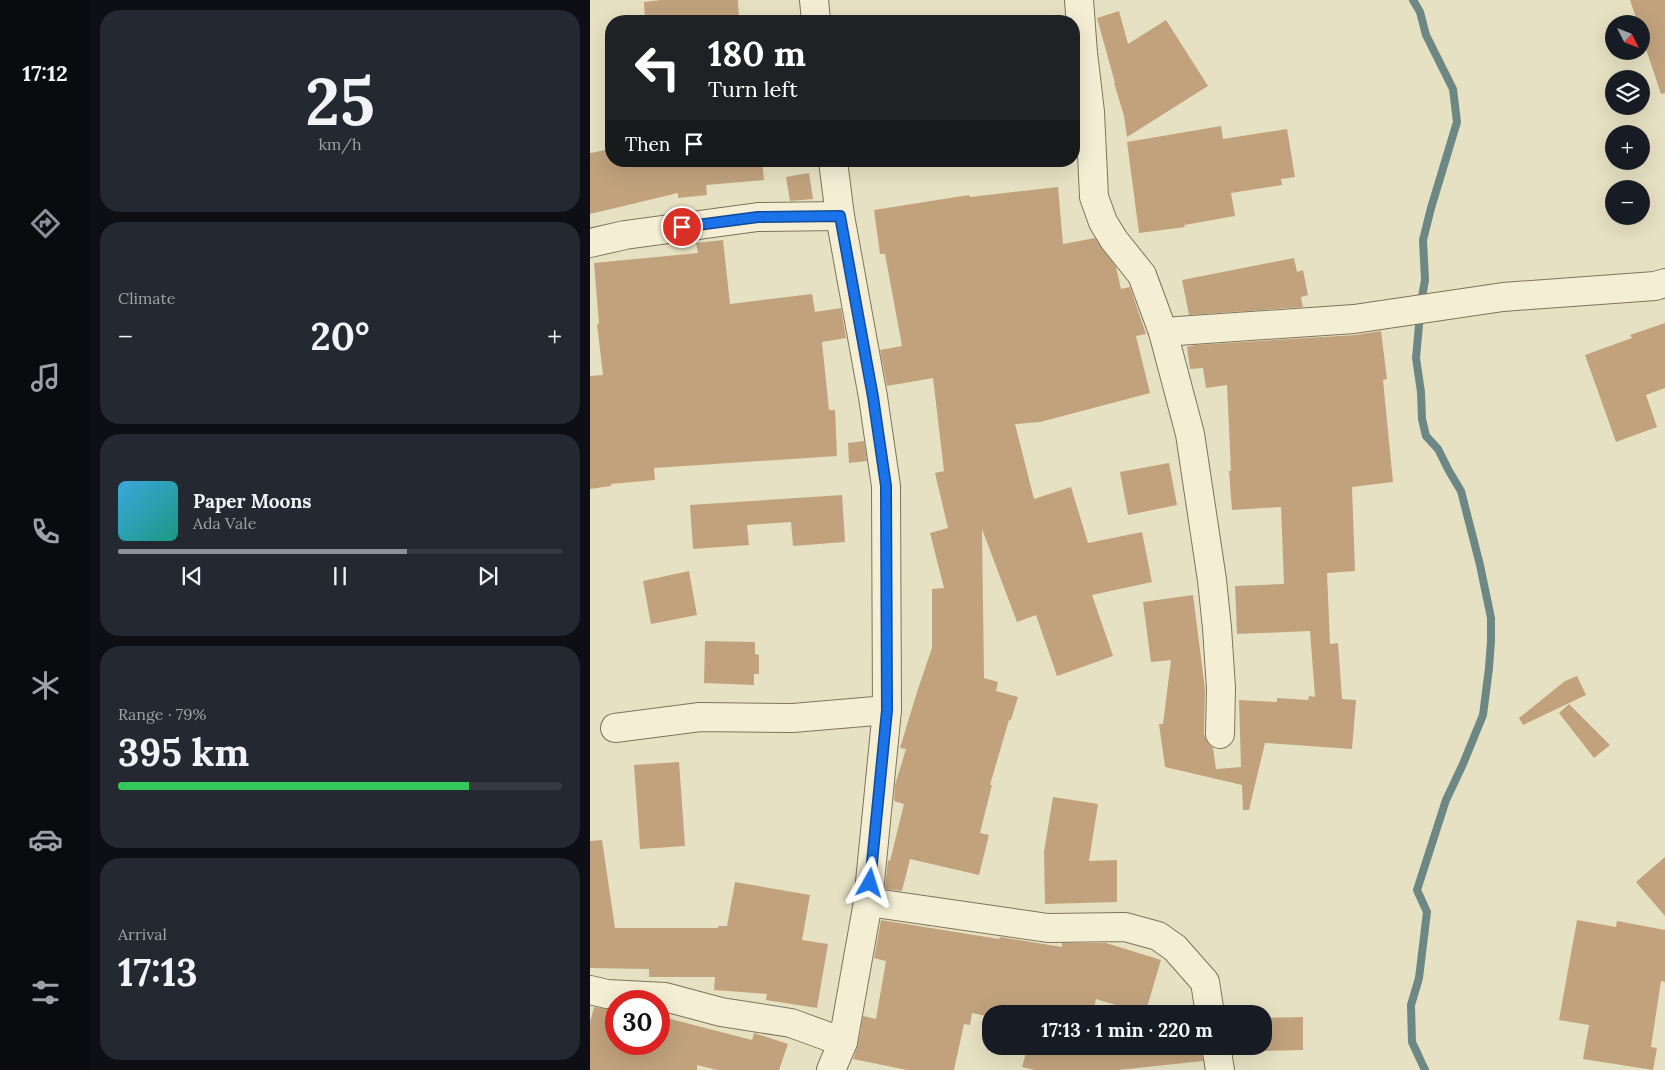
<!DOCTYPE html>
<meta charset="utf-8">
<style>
:root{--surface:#171b24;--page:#242831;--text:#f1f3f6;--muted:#9ea1a6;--line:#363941;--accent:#8c9099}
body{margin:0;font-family:Lora,serif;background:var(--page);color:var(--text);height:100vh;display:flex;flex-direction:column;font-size:19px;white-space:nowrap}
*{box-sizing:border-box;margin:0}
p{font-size:16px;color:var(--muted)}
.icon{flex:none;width:28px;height:28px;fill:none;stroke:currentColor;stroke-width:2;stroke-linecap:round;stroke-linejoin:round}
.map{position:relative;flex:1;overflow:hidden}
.panel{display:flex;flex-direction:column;gap:10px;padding:10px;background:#0d0f14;width:500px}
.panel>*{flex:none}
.guide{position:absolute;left:15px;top:15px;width:475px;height:152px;border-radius:20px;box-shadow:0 5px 20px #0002;background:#202124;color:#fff;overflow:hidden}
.needle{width:32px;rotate:132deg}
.fabs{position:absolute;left:1015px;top:15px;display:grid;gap:10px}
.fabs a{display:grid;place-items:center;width:45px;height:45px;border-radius:50%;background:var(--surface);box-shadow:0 5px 20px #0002;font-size:25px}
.speed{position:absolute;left:15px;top:990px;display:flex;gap:10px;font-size:25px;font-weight:700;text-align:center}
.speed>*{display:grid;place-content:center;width:65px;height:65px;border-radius:50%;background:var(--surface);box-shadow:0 5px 20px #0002;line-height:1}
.speed .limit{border:8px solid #d22;background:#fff;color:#111}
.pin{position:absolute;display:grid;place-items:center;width:42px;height:42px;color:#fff;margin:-21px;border:2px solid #fff;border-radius:50%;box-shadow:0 1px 5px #0007}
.me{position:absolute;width:55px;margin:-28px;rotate:6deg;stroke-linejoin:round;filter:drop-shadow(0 0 4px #0008)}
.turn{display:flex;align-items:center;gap:18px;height:105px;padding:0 20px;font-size:22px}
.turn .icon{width:65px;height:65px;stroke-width:2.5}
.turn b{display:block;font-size:35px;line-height:42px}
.then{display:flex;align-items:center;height:48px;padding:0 20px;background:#0003;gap:10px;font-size:19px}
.big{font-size:38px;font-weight:700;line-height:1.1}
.panel .widget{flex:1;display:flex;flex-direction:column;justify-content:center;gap:8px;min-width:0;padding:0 18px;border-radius:20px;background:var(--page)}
.panel .dial{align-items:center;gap:0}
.dial b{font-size:65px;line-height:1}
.song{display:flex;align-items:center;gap:15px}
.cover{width:60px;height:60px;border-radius:8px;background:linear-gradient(135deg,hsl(200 70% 55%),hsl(170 70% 35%))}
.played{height:5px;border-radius:2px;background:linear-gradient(90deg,var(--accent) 65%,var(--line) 65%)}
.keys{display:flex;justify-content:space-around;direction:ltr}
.heat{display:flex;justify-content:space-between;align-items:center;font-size:28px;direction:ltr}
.charge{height:8px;border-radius:4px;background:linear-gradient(90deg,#34c759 79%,var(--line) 0)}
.trip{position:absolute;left:392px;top:1005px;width:290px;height:50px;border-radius:20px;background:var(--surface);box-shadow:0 5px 20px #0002;font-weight:700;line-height:50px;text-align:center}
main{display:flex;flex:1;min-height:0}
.tab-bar{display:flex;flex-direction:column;width:90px;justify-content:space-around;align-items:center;background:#090b0e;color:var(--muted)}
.tab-bar .icon{width:35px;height:35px}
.tab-bar .active{color:var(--accent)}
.tab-bar b{font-size:22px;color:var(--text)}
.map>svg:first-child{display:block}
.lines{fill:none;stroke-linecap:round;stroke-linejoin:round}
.stream{stroke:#6d8784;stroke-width:8}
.building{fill:#c1a27d}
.minor-casing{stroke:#7f735c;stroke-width:30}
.minor{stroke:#f3eed4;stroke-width:28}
.route-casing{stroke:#114b97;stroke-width:12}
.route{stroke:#1a73e8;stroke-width:9}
</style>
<main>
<nav class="tab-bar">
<b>17:12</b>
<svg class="icon active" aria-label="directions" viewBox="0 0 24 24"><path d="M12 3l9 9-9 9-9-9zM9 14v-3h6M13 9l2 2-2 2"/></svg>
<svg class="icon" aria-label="music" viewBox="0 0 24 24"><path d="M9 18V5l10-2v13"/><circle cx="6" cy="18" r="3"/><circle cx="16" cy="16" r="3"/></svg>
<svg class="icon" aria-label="phone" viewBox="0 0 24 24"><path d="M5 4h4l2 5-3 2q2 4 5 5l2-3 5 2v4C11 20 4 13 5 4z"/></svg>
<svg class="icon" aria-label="climate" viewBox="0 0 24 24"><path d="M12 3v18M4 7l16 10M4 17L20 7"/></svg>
<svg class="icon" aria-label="car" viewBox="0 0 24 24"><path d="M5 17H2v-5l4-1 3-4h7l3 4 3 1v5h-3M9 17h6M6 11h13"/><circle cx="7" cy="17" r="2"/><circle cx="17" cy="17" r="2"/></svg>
<svg class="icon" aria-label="filters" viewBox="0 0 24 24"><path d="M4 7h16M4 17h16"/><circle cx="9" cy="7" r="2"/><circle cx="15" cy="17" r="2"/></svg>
</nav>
<section class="panel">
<div class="widget dial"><b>25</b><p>km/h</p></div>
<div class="widget"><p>Climate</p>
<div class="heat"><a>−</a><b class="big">20°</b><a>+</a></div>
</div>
<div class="widget">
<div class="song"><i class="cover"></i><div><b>Paper Moons</b><p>Ada Vale</p></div></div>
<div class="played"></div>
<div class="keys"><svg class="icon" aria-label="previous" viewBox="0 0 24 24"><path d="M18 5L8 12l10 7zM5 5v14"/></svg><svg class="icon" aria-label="pause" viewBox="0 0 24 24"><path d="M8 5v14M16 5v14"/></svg><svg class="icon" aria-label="next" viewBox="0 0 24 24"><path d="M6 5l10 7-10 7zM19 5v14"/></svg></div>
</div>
<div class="widget"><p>Range · 79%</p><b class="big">395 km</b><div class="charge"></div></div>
<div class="widget"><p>Arrival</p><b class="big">17:13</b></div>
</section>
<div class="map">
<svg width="1075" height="1070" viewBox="0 0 1075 1070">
<rect width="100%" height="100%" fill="#e7e1c3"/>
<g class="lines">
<!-- stream -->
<g class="stream">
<path d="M 823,0 L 830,12 L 836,35 L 863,89 L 867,122 L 841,208 L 833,240 L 835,280 L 831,303"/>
<path d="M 830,314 L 826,358 L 831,392 L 832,419 L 836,436 L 848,449 L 859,471 L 871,491 L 890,565 L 901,618 L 901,641 L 899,668 L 893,715 L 873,764 L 856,800 L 827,890 L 837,912 L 829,978 L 821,1005 L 822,1042 L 835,1070"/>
</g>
</g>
<!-- building -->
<g class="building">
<path d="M 71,0 L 148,0 L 149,21 L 55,21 L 54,2 Z"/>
<path d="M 1040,0 L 1075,0 L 1075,93 L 1071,94 L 1051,34 L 1051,24 L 1048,24 Z"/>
<path d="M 529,11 L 538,44 L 576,20 L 618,86 L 537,137 L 534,116 L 524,83 L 525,83 L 507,18 Z"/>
<path d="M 631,126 L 633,139 L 697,129 L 705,177 L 691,179 L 692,185 L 641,193 L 645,216 L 594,225 L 595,227 L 549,233 L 537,142 Z"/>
<path d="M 21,149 L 21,161 L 71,161 L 71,163 L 95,161 L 172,161 L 174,180 L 116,185 L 117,195 L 88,198 L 88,193 L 0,214 L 0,153 Z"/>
<path d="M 219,173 L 223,199 L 200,201 L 196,177 Z"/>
<path d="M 468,187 L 473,244 L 505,238 L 526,267 L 531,289 L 540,287 L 556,334 L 546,336 L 560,393 L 450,422 L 425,424 L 444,499 L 481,487 L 498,543 L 552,532 L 562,582 L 502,595 L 523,656 L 467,676 L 446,615 L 427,622 L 392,529 L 394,678 L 408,682 L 406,691 L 428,697 L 421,720 L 419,720 L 400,785 L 402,785 L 390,833 L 399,835 L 389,875 L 320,859 L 312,891 L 295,889 L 298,860 L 300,861 L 314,804 L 304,801 L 305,785 L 316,749 L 310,748 L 327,692 L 342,648 L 342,589 L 354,588 L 340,533 L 358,528 L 345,473 L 354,471 L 343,378 L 297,386 L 290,350 L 312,346 L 295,254 L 290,254 L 284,210 L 379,195 L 380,197 Z"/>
<path d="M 133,240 L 140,304 L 222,294 L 225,312 L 251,308 L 256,338 L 232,342 L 239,410 L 245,410 L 247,456 L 64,468 L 65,480 L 21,484 L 21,486 L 0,489 L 0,376 L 13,375 L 7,324 L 9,324 L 4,263 L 108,253 L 106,243 Z"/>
<path d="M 704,258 L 707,272 L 713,270 L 718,295 L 711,297 L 713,307 L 599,315 L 592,280 Z"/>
<path d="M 1075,323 L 1075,388 L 1056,395 L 1067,427 L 1026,442 L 995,355 L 1042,338 L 1040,335 Z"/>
<path d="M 791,331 L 797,379 L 793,380 L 803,482 L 762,487 L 765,571 L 737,573 L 740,644 L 748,643 L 752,699 L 766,700 L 762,749 L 675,743 L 659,810 L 653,810 L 652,785 L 575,767 L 569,724 L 573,724 L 581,660 L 561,662 L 553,602 L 603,595 L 615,689 L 614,734 L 617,742 L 623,748 L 626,769 L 651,767 L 649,700 L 687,702 L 687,698 L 718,700 L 719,696 L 725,697 L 720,631 L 647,634 L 645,586 L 694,584 L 691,507 L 642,510 L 639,471 L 641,471 L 637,385 L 616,388 L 613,368 L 600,369 L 597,347 L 605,345 L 765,335 Z"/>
<path d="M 274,441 L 277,461 L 259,463 L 258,443 Z"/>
<path d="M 579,463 L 587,505 L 538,515 L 530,472 Z"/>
<path d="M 252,495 L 255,542 L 203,546 L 201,522 L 157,525 L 159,545 L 103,549 L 100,505 Z"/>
<path d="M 99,571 L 107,615 L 61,624 L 53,581 Z"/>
<path d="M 115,641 L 165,642 L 165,654 L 169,655 L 169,674 L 164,674 L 164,685 L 114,683 Z"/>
<path d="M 987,676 L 996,695 L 933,725 L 929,718 L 975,681 Z"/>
<path d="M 979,704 L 1020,745 L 1004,758 L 969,713 Z"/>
<path d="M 89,762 L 95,846 L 50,849 L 44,765 Z"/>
<path d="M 463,797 L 508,804 L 499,861 L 527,860 L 527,902 L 455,904 L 454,852 Z"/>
<path d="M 12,840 L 25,928 L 128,928 L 128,926 L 137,926 L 145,882 L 220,895 L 212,940 L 238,944 L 227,1008 L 176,1000 L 177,994 L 124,990 L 125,977 L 59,977 L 59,969 L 0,968 L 0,841 Z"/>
<path d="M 1075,857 L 1075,916 L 1046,882 Z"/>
<path d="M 291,920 L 409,939 L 410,937 L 472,947 L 472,943 L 516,943 L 571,960 L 555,1014 L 506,999 L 503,1014 L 401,1014 L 401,1017 L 382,1013 L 380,1025 L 374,1024 L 364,1070 L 317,1070 L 263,1059 L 268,1045 L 273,1016 L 286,1019 L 296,961 L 284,958 Z"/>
<path d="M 987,920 L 1026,927 L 1027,921 L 1075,930 L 1075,982 L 1071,981 L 1061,1047 L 1067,1048 L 1063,1070 L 993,1059 L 999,1025 L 969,1020 Z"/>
<path d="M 4,1007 L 26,1010 L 26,1044 L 69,1044 L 69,1016 L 162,1040 L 164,1033 L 198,1044 L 189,1070 L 127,1070 L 107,1065 L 107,1070 L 0,1070 L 0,1022 Z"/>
<path d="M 713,1017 L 713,1050 L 674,1051 L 674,1018 Z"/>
<path d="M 438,1046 L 611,1046 L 613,1061 L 528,1070 L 445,1070 L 432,1067 Z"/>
</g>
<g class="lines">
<defs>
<g id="minor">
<path d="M 224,0 L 226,21"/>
<path d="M 489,0 L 493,53 L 500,112 L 504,197 L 513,222 L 524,240 L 552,275 L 573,332 L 600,434 L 622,580 L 627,628 L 631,688 L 630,734"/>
<path d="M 0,243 L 35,235 L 168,217 L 250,216"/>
<path d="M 573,332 L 764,319 L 913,297 L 1065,286 L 1075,283"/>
<path d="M 25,728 L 110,717 L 203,718 L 297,710"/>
<path d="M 278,902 L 458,928 L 535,927 L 568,936 L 585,948 L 615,982 L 620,1014"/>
<path d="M 0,990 L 17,994 L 75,997 L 131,1012 L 201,1023 L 253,1042"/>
<path d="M 626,1046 L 630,1070"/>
<path d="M 241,1070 L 253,1042 L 278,902 L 297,710 L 296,486 L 283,397 L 250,216 L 243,161"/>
</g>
</defs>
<!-- minor casing -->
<use href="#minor" class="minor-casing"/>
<!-- minor -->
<use href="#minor" class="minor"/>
</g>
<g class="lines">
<defs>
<path id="route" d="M 92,227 L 168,217 L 250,216 L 283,397 L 296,486 L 297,710 L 280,883"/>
</defs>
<!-- route casing -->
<use href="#route" class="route-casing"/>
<!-- route -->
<use href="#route" class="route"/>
</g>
</svg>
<div class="fabs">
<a><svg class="needle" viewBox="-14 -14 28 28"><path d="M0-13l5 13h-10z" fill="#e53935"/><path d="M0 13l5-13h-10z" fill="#9ea1a6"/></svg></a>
<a><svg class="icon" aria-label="layers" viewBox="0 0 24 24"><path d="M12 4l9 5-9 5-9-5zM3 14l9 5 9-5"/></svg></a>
<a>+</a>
<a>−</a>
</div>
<div class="speed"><div class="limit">30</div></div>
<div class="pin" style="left:92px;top:227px;background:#d93025"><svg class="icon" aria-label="arrive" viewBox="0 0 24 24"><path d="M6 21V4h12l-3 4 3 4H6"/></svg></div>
<svg class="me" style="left:280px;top:883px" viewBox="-20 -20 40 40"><path d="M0-17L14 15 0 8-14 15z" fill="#1a73e8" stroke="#fff" stroke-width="4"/></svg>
<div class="trip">17:13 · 1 min · 220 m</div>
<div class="guide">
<div class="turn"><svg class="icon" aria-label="left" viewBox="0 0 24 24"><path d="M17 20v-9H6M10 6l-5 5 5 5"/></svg><div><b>180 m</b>Turn left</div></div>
<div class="then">Then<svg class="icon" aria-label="arrive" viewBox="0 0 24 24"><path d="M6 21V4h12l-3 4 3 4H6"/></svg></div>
</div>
</div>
</main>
